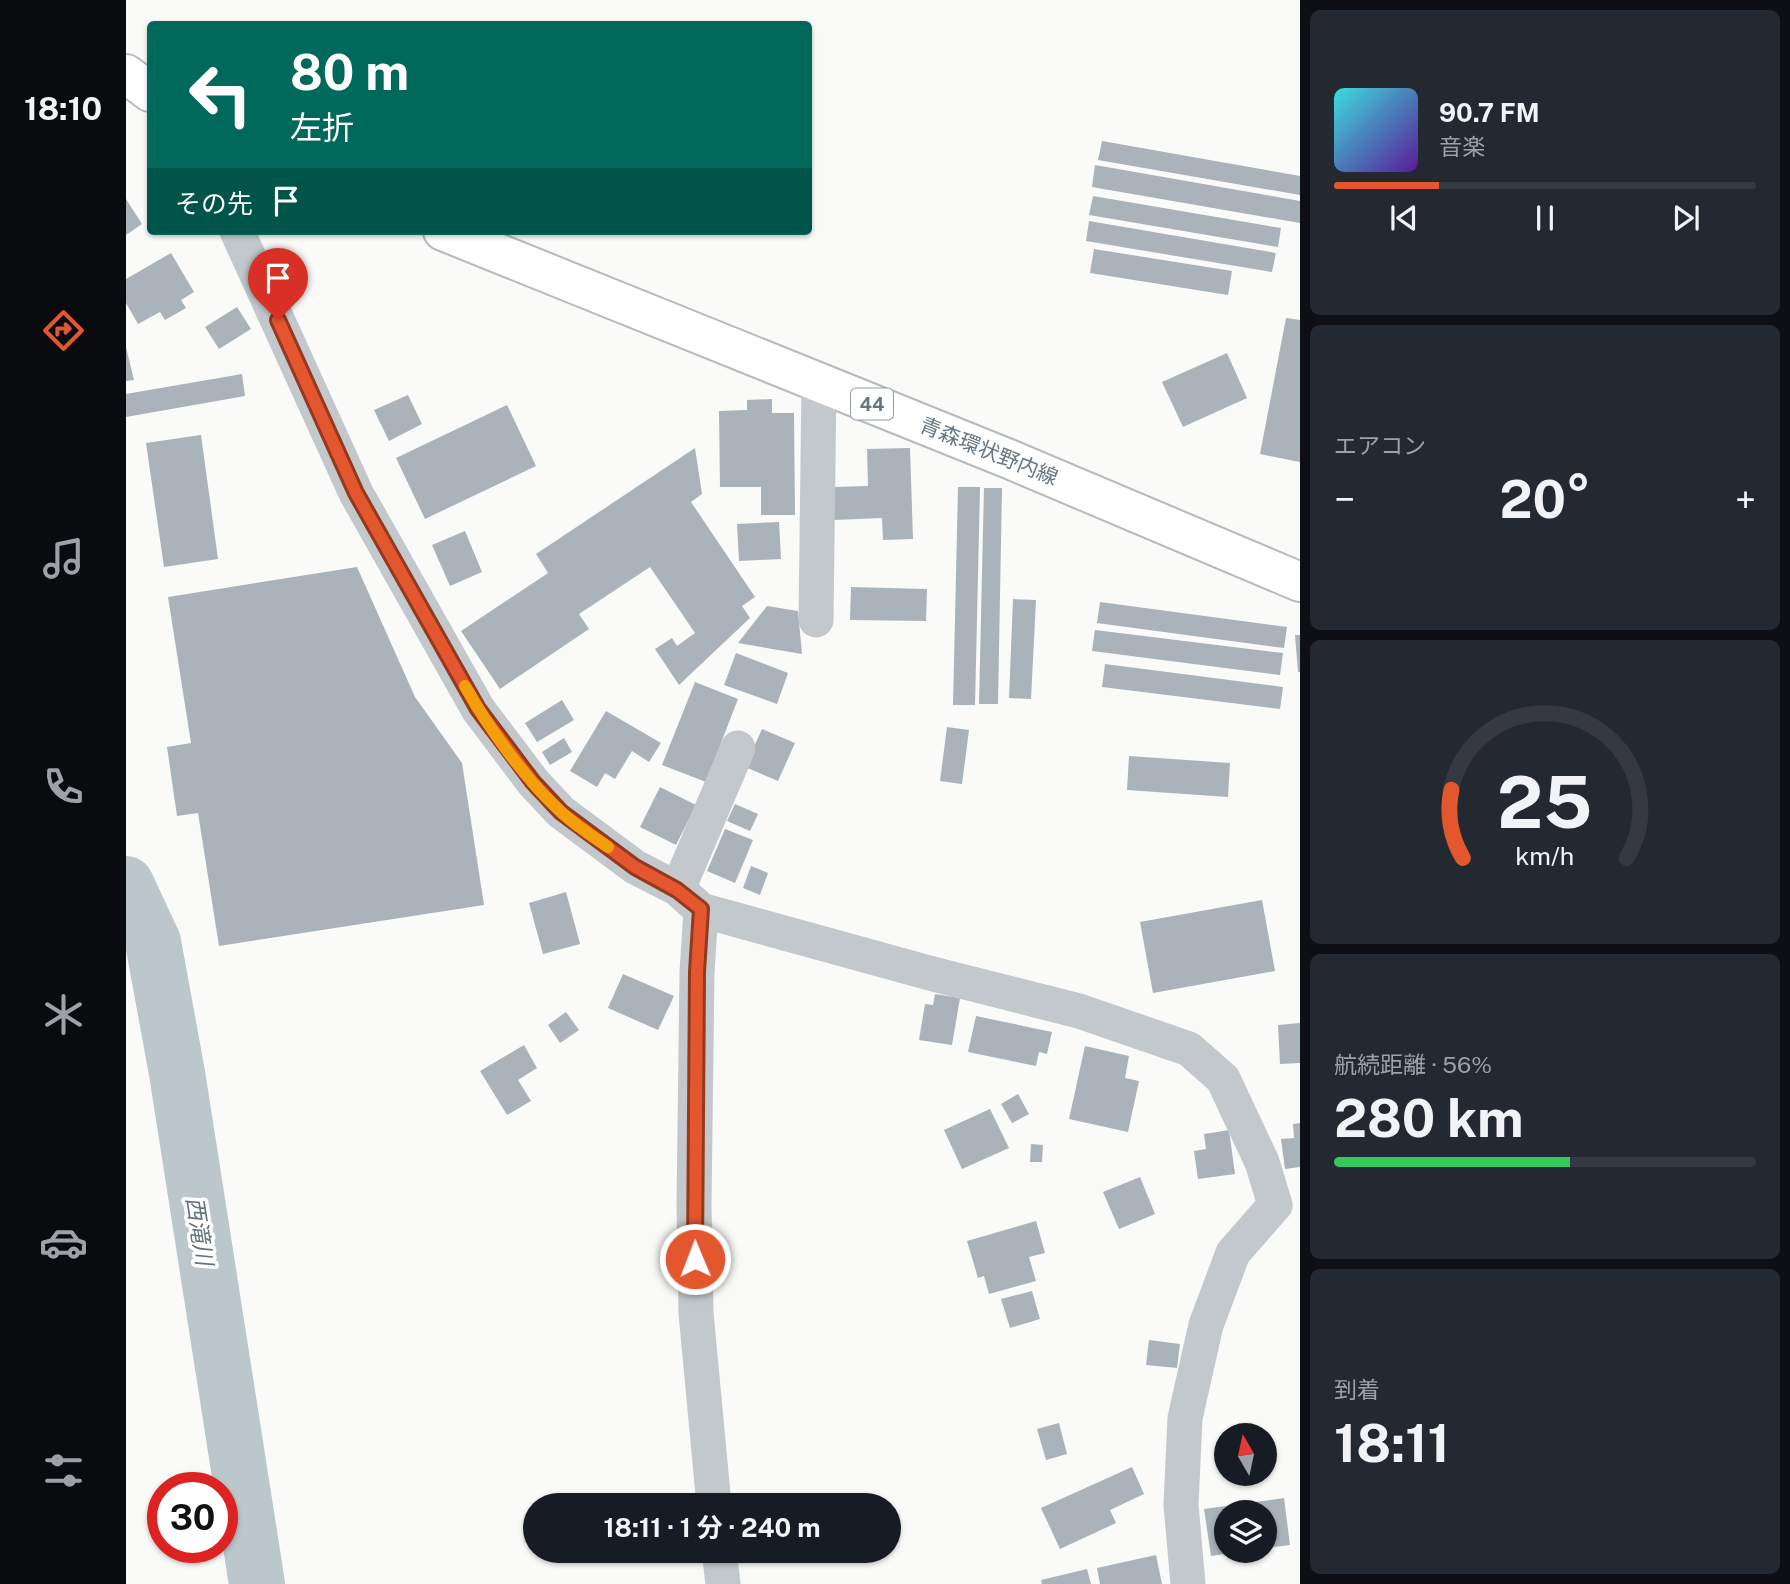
<!DOCTYPE html>
<html lang="ja">
<meta charset="utf-8">
<style>
:root{--surface:#171b24;--page:#242831;--text:#f1f3f6;--muted:#9ea1a6;--line:#363941;--accent:#e4572e}
body{margin:0;font-family:"Public Sans","Noto Sans JP",sans-serif;background:var(--page);color:var(--text);height:100vh;display:flex;flex-direction:column;font-size:26px;white-space:nowrap}
*{box-sizing:border-box;margin:0}
p{font-size:23px;color:var(--muted)}
.icon{flex:none;width:38px;height:38px;fill:none;stroke:currentColor;stroke-width:2;stroke-linecap:round;stroke-linejoin:round}
.map{position:relative;flex:1;overflow:hidden}
.details{display:flex;flex-direction:column;gap:10px;padding:10px;background:#0d0f14;width:490px}
.details>*{flex:none}
.banner{position:absolute;left:21px;top:21px;width:665px;height:214px;border-radius:7px;box-shadow:0 2px 5px #0004;background:#00695c;color:#fff;overflow:hidden}
.needle{width:46px;rotate:351deg}
.tools{position:absolute;left:1088px;top:1423px;display:grid;gap:14px}
.tools a{display:grid;place-items:center;width:63px;height:63px;border-radius:50%;background:var(--surface);box-shadow:0 2px 5px #0004;font-size:35px}
.speed{position:absolute;left:21px;top:1472px;display:flex;gap:14px;font-size:35px;font-weight:700;text-align:center}
.speed>*{display:grid;place-content:center;width:91px;height:91px;border-radius:50%;background:var(--surface);box-shadow:0 2px 5px #0004;line-height:1}
.speed .limit{border:10px solid #d22;background:#fff;color:#111}
.pin{position:absolute;display:grid;place-items:center;width:60px;height:60px;color:#fff;margin:-72px -30px;border-radius:50% 50% 50% 0;rotate:-45deg;box-shadow:0 0 7px #0007}
.pin .icon{rotate:45deg}
.me{position:absolute;width:77px;margin:-38px;rotate:359deg;stroke-linejoin:round;filter:drop-shadow(0 0 5px #0008)}
.turn{display:flex;align-items:center;gap:24px;height:147px;padding:0 28px;font-size:32px}
.turn .icon{width:91px;height:91px;stroke-width:2.5}
.turn b{display:block;font-size:49px;line-height:60px}
.then{display:flex;align-items:center;height:66px;padding:0 28px;background:#0003;gap:14px;font-size:26px}
.big{font-size:52px;font-weight:700;line-height:1.1}
.details .widget{flex:1;display:flex;flex-direction:column;justify-content:center;gap:10px;min-width:0;padding:0 24px;border-radius:10px;background:var(--page)}
.details .dial{align-items:center;gap:0}
.dial svg{height:182px;overflow:visible;fill:none;stroke:var(--line);stroke-width:7;stroke-linecap:round;text-anchor:middle}
.dial text{fill:var(--text);stroke:none}
.song{display:flex;align-items:center;gap:21px}
.cover{width:84px;height:84px;border-radius:10px;background:linear-gradient(135deg,hsl(180 70% 55%),hsl(270 70% 35%))}
.played{height:7px;border-radius:4px;background:linear-gradient(90deg,var(--accent) 25%,var(--line) 25%)}
.keys{display:flex;justify-content:space-around;direction:ltr}
.heat{display:flex;justify-content:space-between;align-items:center;font-size:38px;direction:ltr}
.charge{height:10px;border-radius:5px;background:linear-gradient(90deg,#34c759 56%,var(--line) 0)}
.trip{position:absolute;left:397px;top:1493px;width:378px;height:70px;border-radius:35px;background:var(--surface);box-shadow:0 2px 5px #0004;font-weight:700;line-height:70px;text-align:center}
main{display:flex;flex:1;min-height:0}
.tabs{display:flex;flex-direction:column;width:126px;justify-content:space-around;align-items:center;background:#090b0e;color:var(--muted)}
.tabs .icon{width:49px;height:49px}
.tabs .active{color:var(--accent)}
.tabs b{font-size:32px;color:var(--text)}
.map>svg:first-child{display:block}
.lines{fill:none;stroke-linecap:round;stroke-linejoin:round}
.river{stroke:#bbc7cb;stroke-width:56}
.building{fill:#aab3b9}
.major-casing{stroke:#b5babe;stroke-width:42}
.minor{stroke:#c3c8cc;stroke-width:35}
.major{stroke:#fff;stroke-width:38}
.route-casing{stroke:#94391e;stroke-width:18}
.route{stroke:#e4572e;stroke-width:12}
.slow{stroke:#f59e0b;stroke-width:12}
.labels{text-anchor:middle;dominant-baseline:central;stroke-width:7;stroke-linejoin:round;paint-order:stroke}
.shield{fill:#fff;stroke:#939fa8;stroke-width:2}
.shield-label{font-size:19px;font-weight:bold;fill:#657683}
.street-label{font-size:21px;fill:#657683;stroke:#fff}
.water-label{font-size:23px;font-style:italic;fill:#60757c;stroke:#fff}
</style>
<main>
<nav class="tabs">
<b>18:10</b>
<svg class="icon active" aria-label="directions" viewBox="0 0 24 24"><path d="M12 3l9 9-9 9-9-9zM9 14v-3h6M13 9l2 2-2 2"/></svg>
<svg class="icon" aria-label="music" viewBox="0 0 24 24"><path d="M9 18V5l10-2v13"/><circle cx="6" cy="18" r="3"/><circle cx="16" cy="16" r="3"/></svg>
<svg class="icon" aria-label="phone" viewBox="0 0 24 24"><path d="M5 4h4l2 5-3 2q2 4 5 5l2-3 5 2v4C11 20 4 13 5 4z"/></svg>
<svg class="icon" aria-label="climate" viewBox="0 0 24 24"><path d="M12 3v18M4 7l16 10M4 17L20 7"/></svg>
<svg class="icon" aria-label="car" viewBox="0 0 24 24"><path d="M5 17H2v-5l4-1 3-4h7l3 4 3 1v5h-3M9 17h6M6 11h13"/><circle cx="7" cy="17" r="2"/><circle cx="17" cy="17" r="2"/></svg>
<svg class="icon" aria-label="filters" viewBox="0 0 24 24"><path d="M4 7h16M4 17h16"/><circle cx="9" cy="7" r="2"/><circle cx="15" cy="17" r="2"/></svg>
</nav>
<div class="map">
<svg width="1174" height="1584" viewBox="0 0 1174 1584">
<rect width="100%" height="100%" fill="#fafaf8"/>
<g class="lines">
<!-- river -->
<path class="river" d="M 0,884 L 27,942 L 51,1073 L 131,1584"/>
</g>
<!-- building -->
<g class="building">
<path d="M 976,141 L 1174,176 L 1174,195 L 972,160 Z"/>
<path d="M 969,165 L 1174,201 L 1174,223 L 966,187 Z"/>
<path d="M 967,196 L 1155,228 L 1152,247 L 963,215 Z"/>
<path d="M 0,199 L 16,224 L 0,235 Z"/>
<path d="M 963,221 L 1150,253 L 1146,272 L 960,241 Z"/>
<path d="M 968,249 L 1106,271 L 1102,295 L 964,273 Z"/>
<path d="M 45,253 L 68,292 L 55,300 L 60,308 L 39,320 L 34,312 L 12,324 L 0,303 L 0,279 Z"/>
<path d="M 111,307 L 125,329 L 93,349 L 79,327 Z"/>
<path d="M 1160,318 L 1174,320 L 1174,462 L 1134,454 Z"/>
<path d="M 0,347 L 8,380 L 0,381 Z"/>
<path d="M 1101,353 L 1121,398 L 1057,427 L 1036,382 Z"/>
<path d="M 116,374 L 119,396 L 0,417 L 0,394 Z"/>
<path d="M 282,395 L 296,424 L 263,441 L 248,410 Z"/>
<path d="M 646,399 L 646,413 L 668,413 L 669,515 L 635,515 L 635,487 L 594,487 L 593,411 L 621,410 L 621,400 Z"/>
<path d="M 381,405 L 410,466 L 299,519 L 270,458 Z"/>
<path d="M 75,435 L 92,559 L 38,567 L 20,443 Z"/>
<path d="M 569,448 L 576,494 L 565,502 L 629,597 L 616,606 L 624,618 L 553,685 L 529,649 L 546,638 L 551,646 L 569,633 L 524,567 L 453,614 L 463,629 L 374,689 L 335,631 L 422,573 L 410,554 Z"/>
<path d="M 784,448 L 787,539 L 757,540 L 756,518 L 708,520 L 707,487 L 742,486 L 741,449 Z"/>
<path d="M 832,487 L 854,487 L 849,705 L 827,705 Z"/>
<path d="M 858,488 L 876,488 L 872,704 L 853,704 Z"/>
<path d="M 653,522 L 655,559 L 613,561 L 611,524 Z"/>
<path d="M 339,531 L 356,572 L 324,586 L 306,545 Z"/>
<path d="M 231,567 L 289,697 L 336,763 L 358,905 L 93,946 L 72,813 L 51,816 L 41,747 L 65,743 L 42,597 Z"/>
<path d="M 725,587 L 801,589 L 800,621 L 724,620 Z"/>
<path d="M 887,599 L 910,600 L 905,699 L 883,698 Z"/>
<path d="M 974,602 L 1161,627 L 1158,648 L 971,623 Z"/>
<path d="M 641,606 L 672,611 L 676,654 L 612,643 Z"/>
<path d="M 969,630 L 1157,653 L 1154,675 L 966,651 Z"/>
<path d="M 1169,635 L 1174,635 L 1174,672 L 1172,672 Z"/>
<path d="M 610,653 L 662,673 L 651,704 L 598,685 Z"/>
<path d="M 979,664 L 1157,687 L 1154,709 L 976,687 Z"/>
<path d="M 569,682 L 612,699 L 580,782 L 536,765 Z"/>
<path d="M 436,700 L 448,720 L 411,742 L 399,723 Z"/>
<path d="M 480,711 L 535,743 L 523,762 L 506,751 L 489,779 L 479,773 L 471,787 L 444,771 Z"/>
<path d="M 821,727 L 843,730 L 836,784 L 814,781 Z"/>
<path d="M 636,729 L 669,743 L 652,781 L 619,767 Z"/>
<path d="M 438,738 L 446,752 L 424,765 L 416,752 Z"/>
<path d="M 1003,756 L 1104,763 L 1102,797 L 1001,790 Z"/>
<path d="M 534,787 L 570,805 L 550,845 L 514,827 Z"/>
<path d="M 609,804 L 632,814 L 624,831 L 601,821 Z"/>
<path d="M 599,829 L 627,840 L 609,883 L 581,871 Z"/>
<path d="M 625,866 L 642,873 L 634,895 L 617,888 Z"/>
<path d="M 440,892 L 454,944 L 417,954 L 403,903 Z"/>
<path d="M 1136,900 L 1149,971 L 1027,993 L 1014,922 Z"/>
<path d="M 497,974 L 548,996 L 532,1030 L 482,1008 Z"/>
<path d="M 809,994 L 834,998 L 826,1045 L 793,1040 L 799,1004 L 807,1005 Z"/>
<path d="M 440,1012 L 453,1030 L 434,1043 L 422,1025 Z"/>
<path d="M 850,1016 L 926,1032 L 921,1054 L 913,1052 L 910,1066 L 842,1052 Z"/>
<path d="M 1174,1023 L 1174,1063 L 1154,1064 L 1152,1025 Z"/>
<path d="M 398,1045 L 411,1068 L 392,1080 L 405,1101 L 381,1115 L 354,1071 Z"/>
<path d="M 959,1046 L 1003,1056 L 999,1078 L 1013,1081 L 1002,1132 L 943,1119 Z"/>
<path d="M 892,1094 L 903,1114 L 886,1123 L 875,1104 Z"/>
<path d="M 864,1109 L 883,1148 L 836,1169 L 818,1130 Z"/>
<path d="M 1174,1123 L 1174,1167 L 1159,1169 L 1155,1139 L 1168,1138 L 1167,1124 Z"/>
<path d="M 1103,1130 L 1109,1174 L 1072,1179 L 1068,1151 L 1080,1149 L 1078,1134 Z"/>
<path d="M 905,1144 L 917,1145 L 916,1162 L 904,1162 Z"/>
<path d="M 1014,1177 L 1029,1214 L 993,1229 L 977,1192 Z"/>
<path d="M 910,1221 L 919,1253 L 903,1257 L 910,1281 L 863,1294 L 858,1276 L 852,1278 L 841,1241 Z"/>
<path d="M 906,1291 L 914,1319 L 884,1328 L 875,1299 Z"/>
<path d="M 1023,1340 L 1054,1344 L 1051,1368 L 1020,1365 Z"/>
<path d="M 933,1423 L 941,1454 L 920,1460 L 911,1429 Z"/>
<path d="M 1006,1467 L 1018,1494 L 984,1510 L 990,1523 L 934,1549 L 915,1508 Z"/>
<path d="M 1158,1498 L 1164,1545 L 1139,1548 L 1139,1512 L 1101,1512 L 1101,1550 L 1112,1552 L 1085,1556 L 1078,1509 Z"/>
<path d="M 1030,1555 L 1036,1584 L 974,1584 L 971,1568 Z"/>
<path d="M 961,1569 L 965,1584 L 916,1584 L 915,1580 Z"/>
</g>
<g class="lines">
<defs>
<g id="major">
<path d="M 0,74 L 24,92"/>
<path d="M 317,231 L 883,459 L 1174,582"/>
</g>
</defs>
<!-- major casing -->
<use href="#major" class="major-casing"/>
<!-- minor -->
<g class="minor">
<path d="M 111,231 L 230,493 L 352,709 L 407,782 L 435,812 L 509,867 L 552,889 L 575,910 L 807,974 L 953,1011 L 1063,1049 L 1097,1079 L 1136,1162 L 1149,1205"/>
<path d="M 690,620 L 693,382"/>
<path d="M 552,889 L 612,748"/>
<path d="M 575,910 L 571,972 L 568,1205 L 570,1313 L 588,1505"/>
<path d="M 593,1550 L 597,1584"/>
<path d="M 1062,1584 L 1055,1505 L 1059,1418 L 1080,1325 L 1107,1253 L 1149,1205"/>
</g>
<!-- major -->
<use href="#major" class="major"/>
</g>
<g class="lines">
<defs>
<path id="route" d="M 152,320 L 230,493 L 352,709 L 407,782 L 435,812 L 509,867 L 551,890 L 575,909 L 571,972 L 569,1259"/>
</defs>
<!-- route casing -->
<use href="#route" class="route-casing"/>
<!-- route -->
<use href="#route" class="route"/>
<!-- slow -->
<path class="slow" d="M 339,686 C 362,727 399,779 434,811 C 449,825 466,836 482,847"/>
</g>
<g class="labels">
<!-- shield labels -->
<rect class="shield" x="725" y="388.5" width="42" height="31" rx="5"/>
<g class="shield-label">
<text x="746" y="404">44</text>
</g>
<!-- street labels -->
<g class="street-label">
<text transform="translate(863 451) rotate(22)">青森環状野内線</text>
</g>
<!-- water labels -->
<g class="water-label">
<text transform="translate(74 1231) rotate(81)">西滝川</text>
</g>
</g>
</svg>
<div class="tools">
<a><svg class="needle" viewBox="-14 -14 28 28"><path d="M0-13l5 13h-10z" fill="#e53935"/><path d="M0 13l5-13h-10z" fill="#9ea1a6"/></svg></a>
<a><svg class="icon" aria-label="layers" viewBox="0 0 24 24"><path d="M12 4l9 5-9 5-9-5zM3 14l9 5 9-5"/></svg></a>
</div>
<div class="speed"><div class="limit">30</div></div>
<div class="pin" style="left:152px;top:320px;background:#d93025"><svg class="icon" aria-label="arrive" viewBox="0 0 24 24"><path d="M6 21V4h12l-3 4 3 4H6"/></svg></div>
<svg class="me" style="left:569px;top:1259px" viewBox="-20 -20 40 40"><circle r="17" fill="#e4572e" stroke="#fff" stroke-width="3"/><path d="M0-11L8 9 0 5-8 9z" fill="#fff"/></svg>
<div class="trip">18:11 · 1 分 · 240 m</div>
<div class="banner">
<div class="turn"><svg class="icon" aria-label="left" viewBox="0 0 24 24"><path d="M17 20v-9H6M10 6l-5 5 5 5"/></svg><div><b>80 m</b>左折</div></div>
<div class="then">その先<svg class="icon" aria-label="arrive" viewBox="0 0 24 24"><path d="M6 21V4h12l-3 4 3 4H6"/></svg></div>
</div>
</div>
<section class="details">
<div class="widget">
<div class="song"><i class="cover"></i><div><b>90.7 FM</b><p>音楽</p></div></div>
<div class="played"></div>
<div class="keys"><svg class="icon" aria-label="previous" viewBox="0 0 24 24"><path d="M18 5L8 12l10 7zM5 5v14"/></svg><svg class="icon" aria-label="pause" viewBox="0 0 24 24"><path d="M8 5v14M16 5v14"/></svg><svg class="icon" aria-label="next" viewBox="0 0 24 24"><path d="M6 5l10 7-10 7zM19 5v14"/></svg></div>
</div>
<div class="widget"><p>エアコン</p>
<div class="heat"><a>−</a><b class="big">20°</b><a>+</a></div>
</div>
<div class="widget dial"><svg viewBox="0 0 100 80">
<path d="M14 69A42 42 0 1 1 86 69"/>
<path d="M14 69A42 42 0 0 1 9 39" stroke="#e4572e"/>
<text x="50" y="56" font-size="32" font-weight="700">25</text>
<text x="50" y="72" font-size="11">km/h</text>
</svg></div>
<div class="widget"><p>航続距離 · 56%</p><b class="big">280 km</b><div class="charge"></div></div>
<div class="widget"><p>到着</p><b class="big">18:11</b></div>
</section>
</main>
